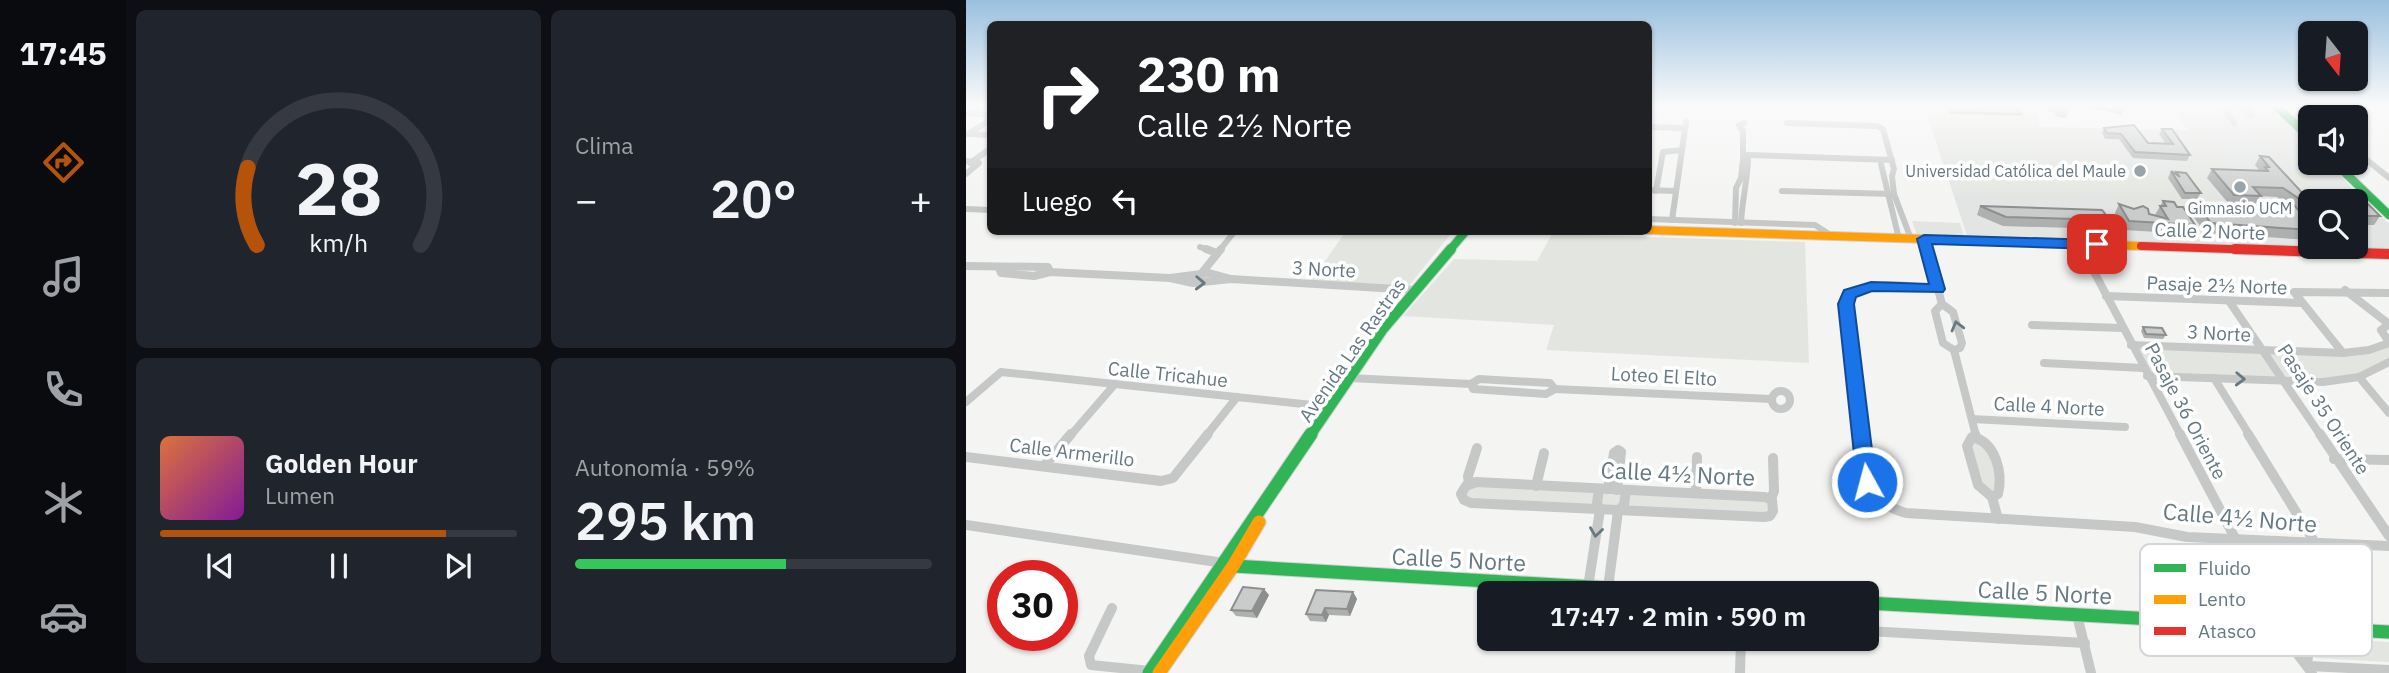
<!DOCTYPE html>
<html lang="es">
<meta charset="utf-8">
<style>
:root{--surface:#171b24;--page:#20242c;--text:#f1f3f6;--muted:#9ea1a6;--line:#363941;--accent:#b45309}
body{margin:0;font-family:"IBM Plex Sans",sans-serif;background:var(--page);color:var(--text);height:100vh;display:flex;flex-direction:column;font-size:26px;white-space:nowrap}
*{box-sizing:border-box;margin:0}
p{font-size:23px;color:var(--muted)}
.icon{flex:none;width:38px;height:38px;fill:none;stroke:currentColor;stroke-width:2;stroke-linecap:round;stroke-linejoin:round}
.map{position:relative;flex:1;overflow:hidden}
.drawer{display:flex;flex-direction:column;gap:10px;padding:10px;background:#0d0f14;width:840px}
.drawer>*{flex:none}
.guide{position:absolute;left:21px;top:21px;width:665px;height:214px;border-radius:10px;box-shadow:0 2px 5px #0004;background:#202124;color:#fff;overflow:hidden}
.needle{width:46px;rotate:163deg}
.controls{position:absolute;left:1332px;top:21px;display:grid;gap:14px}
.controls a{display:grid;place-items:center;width:70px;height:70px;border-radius:10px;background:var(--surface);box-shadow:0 2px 5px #0004;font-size:35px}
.speed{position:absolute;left:21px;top:560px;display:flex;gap:14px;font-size:35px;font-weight:700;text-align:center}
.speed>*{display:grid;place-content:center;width:91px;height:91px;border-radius:50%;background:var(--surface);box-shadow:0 2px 5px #0004;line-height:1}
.speed .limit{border:10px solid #d22;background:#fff;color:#111}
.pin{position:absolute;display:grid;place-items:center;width:60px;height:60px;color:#fff;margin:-30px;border-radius:14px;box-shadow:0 4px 10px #0006}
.me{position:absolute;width:77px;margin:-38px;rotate:353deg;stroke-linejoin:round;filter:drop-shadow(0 0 5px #0008)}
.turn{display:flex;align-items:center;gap:24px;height:147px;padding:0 35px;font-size:32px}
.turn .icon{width:91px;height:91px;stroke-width:2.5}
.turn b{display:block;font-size:49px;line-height:60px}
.then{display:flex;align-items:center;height:66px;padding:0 35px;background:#0003;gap:14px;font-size:26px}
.big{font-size:52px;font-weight:600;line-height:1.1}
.drawer .widget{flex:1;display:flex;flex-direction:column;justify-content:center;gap:10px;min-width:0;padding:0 24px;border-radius:10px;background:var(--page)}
.drawer .dial{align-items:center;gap:0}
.dial svg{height:182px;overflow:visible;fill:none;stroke:var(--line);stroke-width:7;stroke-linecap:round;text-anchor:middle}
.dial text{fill:var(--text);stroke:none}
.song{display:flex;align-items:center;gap:21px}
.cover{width:84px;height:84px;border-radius:10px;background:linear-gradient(135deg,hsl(20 70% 55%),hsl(290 70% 35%))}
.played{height:7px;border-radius:4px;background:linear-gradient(90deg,var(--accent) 80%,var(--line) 80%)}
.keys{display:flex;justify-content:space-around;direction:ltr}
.heat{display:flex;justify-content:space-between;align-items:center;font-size:38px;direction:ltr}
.charge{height:10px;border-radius:5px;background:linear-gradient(90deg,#34c759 59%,var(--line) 0)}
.drawer .tiles{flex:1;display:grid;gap:10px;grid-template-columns:repeat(2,1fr)}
.trip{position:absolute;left:511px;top:581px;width:402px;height:70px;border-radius:10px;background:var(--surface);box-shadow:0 2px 5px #0004;font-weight:600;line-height:70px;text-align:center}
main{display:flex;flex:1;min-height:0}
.menu{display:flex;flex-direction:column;width:126px;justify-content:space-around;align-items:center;background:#090b0e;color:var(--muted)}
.menu .icon{width:49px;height:49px}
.menu .on{color:var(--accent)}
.menu b{font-size:32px;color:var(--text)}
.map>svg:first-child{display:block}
.built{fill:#e3e4e4;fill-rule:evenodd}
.green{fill:#e3e6e0}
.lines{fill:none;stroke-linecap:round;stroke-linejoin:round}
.fast-far2-casing{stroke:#cfd1d1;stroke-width:10}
.fast-far1-casing{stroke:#cfd1d1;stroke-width:12}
.fast-casing{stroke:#cfd1d1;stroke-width:15}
.slow-far1-casing{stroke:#cfd1d1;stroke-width:10}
.slow-casing{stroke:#cfd1d1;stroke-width:15}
.jam-far1-casing{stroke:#cfd1d1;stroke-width:10}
.jam-casing{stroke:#cfd1d1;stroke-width:12}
.street-far2{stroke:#c6c8c8;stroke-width:6}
.street-far1{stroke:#c6c8c8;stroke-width:8}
.street{stroke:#c6c8c8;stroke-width:10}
.fast-far2{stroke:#30b455;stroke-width:8}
.fast-far1{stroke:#30b455;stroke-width:10}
.fast{stroke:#30b455;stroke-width:13}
.slow-far1{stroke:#ff9f0a;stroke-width:8}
.slow{stroke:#ff9f0a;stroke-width:13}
.jam-far1{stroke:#e5322d;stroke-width:8}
.jam{stroke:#e5322d;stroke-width:10}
.wall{fill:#aeafaf}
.shaded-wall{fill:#8d8f8f}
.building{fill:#cacccc;stroke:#8d8f8f;stroke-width:2}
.oneway{stroke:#667981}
.route{fill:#1a73e8;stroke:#114b97;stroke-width:2}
.poi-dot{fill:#98a4a9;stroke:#fff;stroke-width:2.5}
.labels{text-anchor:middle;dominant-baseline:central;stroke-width:7;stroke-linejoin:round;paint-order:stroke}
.far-poi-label{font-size:16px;fill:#667981;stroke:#fff;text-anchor:end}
.street-label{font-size:19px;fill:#667981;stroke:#fff}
.near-street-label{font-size:23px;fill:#667981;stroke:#fff}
.key{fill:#fff;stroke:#d1d7d9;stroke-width:2}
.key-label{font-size:19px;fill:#667981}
</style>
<main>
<nav class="menu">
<b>17:45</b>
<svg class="icon on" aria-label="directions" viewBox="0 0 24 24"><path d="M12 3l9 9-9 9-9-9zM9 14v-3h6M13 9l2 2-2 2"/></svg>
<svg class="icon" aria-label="music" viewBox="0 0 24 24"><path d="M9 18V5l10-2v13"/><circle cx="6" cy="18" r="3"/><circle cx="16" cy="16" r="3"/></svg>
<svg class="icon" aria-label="phone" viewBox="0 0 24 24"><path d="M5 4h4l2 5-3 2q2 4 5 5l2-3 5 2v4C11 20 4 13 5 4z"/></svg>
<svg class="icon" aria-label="climate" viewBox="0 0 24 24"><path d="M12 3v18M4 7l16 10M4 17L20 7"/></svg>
<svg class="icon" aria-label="car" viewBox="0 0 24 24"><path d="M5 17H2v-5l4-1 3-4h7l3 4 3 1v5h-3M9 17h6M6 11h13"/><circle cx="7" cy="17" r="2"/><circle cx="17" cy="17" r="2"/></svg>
</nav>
<section class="drawer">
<div class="tiles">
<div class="widget dial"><svg viewBox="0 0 100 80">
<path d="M14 69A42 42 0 1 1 86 69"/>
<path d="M14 69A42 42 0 0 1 10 35" stroke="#b45309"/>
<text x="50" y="56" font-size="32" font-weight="700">28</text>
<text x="50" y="72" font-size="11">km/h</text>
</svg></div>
<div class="widget"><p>Clima</p>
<div class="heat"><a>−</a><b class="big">20°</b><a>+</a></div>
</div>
<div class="widget">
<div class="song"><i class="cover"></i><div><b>Golden Hour</b><p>Lumen</p></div></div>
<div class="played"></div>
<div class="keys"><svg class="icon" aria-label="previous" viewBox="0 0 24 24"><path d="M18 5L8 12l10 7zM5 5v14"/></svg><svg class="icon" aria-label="pause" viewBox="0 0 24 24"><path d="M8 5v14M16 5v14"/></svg><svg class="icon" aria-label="next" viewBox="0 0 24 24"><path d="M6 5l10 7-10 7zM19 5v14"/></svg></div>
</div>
<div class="widget"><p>Autonomía · 59%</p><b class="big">295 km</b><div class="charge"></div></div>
</div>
</section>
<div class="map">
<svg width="1423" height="673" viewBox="0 0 1423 673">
<rect width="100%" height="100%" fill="#f4f4f3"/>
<!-- built -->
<path class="built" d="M 958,106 L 1069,106 L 1074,127 L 1222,130 L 1203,106 L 1303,106 L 1344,146 L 1344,163 L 1361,163 L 1423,224 L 1423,251 L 1002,239 ZM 1344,201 L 1390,201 L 1390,247 L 1344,247 Z"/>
<!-- green -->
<g class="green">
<path d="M 1203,106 L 1303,106 L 1302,110 L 1328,135 L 1288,136 L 1280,128 L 1298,127 L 1287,116 L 1253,127 L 1238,112 L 1250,112 L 1248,109 L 1210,106 L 1241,144 L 1250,145 L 1255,150 L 1250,151 L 1261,164 L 1248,164 L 1259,177 L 1237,167 L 1232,169 L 1240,179 L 1239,182 L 1263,212 L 1263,204 L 1277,204 L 1292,210 L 1268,216 L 1220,211 L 1223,217 L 1228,217 L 1239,233 L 1224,234 C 1220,227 1216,219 1210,215 C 1193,201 1165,218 1145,200 L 1152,198 L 1138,188 L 1103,198 L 996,194 L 966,115 L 1067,118 L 1082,165 L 1089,163 L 1082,160 L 1072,129 L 1126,131 L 1133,142 L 1150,146 L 1156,156 L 1150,157 L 1162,174 L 1170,178 L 1161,182 L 1226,167 L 1229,164 L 1212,142 L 1215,139 L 1225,139 L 1220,132 L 1222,129 Z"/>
<path d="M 1291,140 L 1318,141 L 1341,164 L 1312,162 Z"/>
<path d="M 1274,165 L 1290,166 L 1314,199 L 1319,200 L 1326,207 L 1335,207 L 1308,168 L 1346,172 L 1349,175 L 1341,176 L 1360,195 L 1383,197 L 1388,201 L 1344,201 L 1344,211 L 1342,212 L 1344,215 L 1344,236 L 1287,173 L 1279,172 Z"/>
<path d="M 1018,220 L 1037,226 L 1096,228 L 1105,234 L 1023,231 Z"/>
<path d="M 946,221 L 994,223 L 998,236 L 951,235 Z"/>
<path d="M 380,231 L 487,231 L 443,286 L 346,280 Z"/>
<path d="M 586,234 L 839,242 L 843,363 L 580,350 L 588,325 L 437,316 L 488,259 L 571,261 Z"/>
<path d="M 1423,347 L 1423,358 L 1394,373 L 1360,378 L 1185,373 L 1171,348 L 1312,353 Z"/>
<path d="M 1019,440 L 1034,490 L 1019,493 L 1001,442 Z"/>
<path d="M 505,486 L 797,500 L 803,504 L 801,513 L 510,501 L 500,497 L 501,489 Z"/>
<path d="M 1349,637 L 1423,642 L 1423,662 L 1349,658 Z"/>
</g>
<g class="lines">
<defs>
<g id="fast-far2">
<path d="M 1310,106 L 1344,138"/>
<path d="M 1369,163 L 1423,215"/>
<path d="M 483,251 L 500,231"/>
</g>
<path id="fast-far1" d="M 344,436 L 417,329 L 485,249"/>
<g id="fast">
<path d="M 258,563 L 267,566 L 727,593"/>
<path d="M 901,603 L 1423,632"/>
<path d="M 183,673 L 345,434"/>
</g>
<path id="slow-far1" d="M 682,230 L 1175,246"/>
<path id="slow" d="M 193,673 L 267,566 L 293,522"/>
<path id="jam-far1" d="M 1175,246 L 1323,251"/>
<path id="jam" d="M 1269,249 L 1423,254"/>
</defs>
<!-- fast-far2 casing -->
<use href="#fast-far2" class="fast-far2-casing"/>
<!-- fast-far1 casing -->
<use href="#fast-far1" class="fast-far1-casing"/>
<!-- fast casing -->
<use href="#fast" class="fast-casing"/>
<!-- slow-far1 casing -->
<use href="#slow-far1" class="slow-far1-casing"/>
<!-- slow casing -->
<use href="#slow" class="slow-casing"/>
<!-- jam-far1 casing -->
<use href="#jam-far1" class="jam-far1-casing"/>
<!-- jam casing -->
<use href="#jam" class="jam-casing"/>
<!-- street-far2 -->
<g class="street-far2">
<path d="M 15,106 L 2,113 L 24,115"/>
<path d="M 1257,106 L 1268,123"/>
<path d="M 1260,106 L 1278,107 L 1285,115"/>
<path d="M 821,123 L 911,126 L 917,129 L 928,169 L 926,176 L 928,194 L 945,239"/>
<path d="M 682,127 L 719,128"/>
<path d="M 2,134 L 24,120"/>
<path d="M 3,134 L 24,135"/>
<path d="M 1390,151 L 1423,178"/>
<path d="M 777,155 L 777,131 L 773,125 L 778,123"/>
<path d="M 782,155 L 926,160"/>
<path d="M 0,161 L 13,163 L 0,174"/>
<path d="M 4,163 L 24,149"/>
<path d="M 915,164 L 933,239"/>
<path d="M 682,190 L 710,191"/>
<path d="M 690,191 L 697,152 L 716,150"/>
<path d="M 816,191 L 928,194"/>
<path d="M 0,209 L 24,210"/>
<path d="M 682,219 L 849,225 L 866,236"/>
<path d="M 706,220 L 720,122"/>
<path d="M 769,223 L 770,188 L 775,178 L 777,159"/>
<path d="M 775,223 C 776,201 781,183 782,160"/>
<path d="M 958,239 L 961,251"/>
<path d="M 1113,244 L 1117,251"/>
<path d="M 234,247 L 245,251"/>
<path d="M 253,251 L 269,231"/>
</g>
<!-- street-far1 -->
<g class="street-far1">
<path d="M 240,249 L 251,253"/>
<path d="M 961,249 L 976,304 L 987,312 L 996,343 L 994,348 L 988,350"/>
<path d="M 1116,249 L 1215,436"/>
<path d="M 0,266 L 82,267 L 84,272"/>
<path d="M 33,268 L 35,273 L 68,276 L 84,272 L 204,278 L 243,273 L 265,279"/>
<path d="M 235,274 L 255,249"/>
<path d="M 204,278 L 227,283 L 265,279 L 448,290"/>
<path d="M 1379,290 L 1423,324"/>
<path d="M 1140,296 L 1335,303"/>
<path d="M 1263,301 L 1355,436"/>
<path d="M 976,304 L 969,311 L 977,343 L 988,350 L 1010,436"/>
<path d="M 1423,324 L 1415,330 L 1423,342"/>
<path d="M 1066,325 L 1156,328"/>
<path d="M 1165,345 L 1377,353 L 1403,350 L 1423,343"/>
<path d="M 1377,353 L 1328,292 L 1423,293"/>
<path d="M 1078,363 L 1177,368"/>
<path d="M 1181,376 L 1357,382 L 1393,377 L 1423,362"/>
<path d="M 1393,377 L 1423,413"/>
<path d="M 384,378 L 505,384"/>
<path d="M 1248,378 L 1284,436"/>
<path d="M 513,379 L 584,383 L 589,389 L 580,394 L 507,389 L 505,384 Z"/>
<path d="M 589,389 L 805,399"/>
<circle cx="815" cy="400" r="9"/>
<path d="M 0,402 L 35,372 L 365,407"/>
<path d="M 1006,419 L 1159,427"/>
<path d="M 104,436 L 149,384"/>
<path d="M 240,436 L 271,397"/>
<path d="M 896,436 L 880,298 C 904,277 943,287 972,289"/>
</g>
<!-- street -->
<g class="street">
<path d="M 896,434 C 900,472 896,501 940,513 L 1169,527 L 1221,537 L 1423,546"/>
<path d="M 1009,434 L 1010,437"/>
<path d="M 1214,434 L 1270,540 L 1310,626 L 1346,673"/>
<path d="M 1282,434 L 1349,543"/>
<path d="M 1354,434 L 1423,536"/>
<path d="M 1006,437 C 1030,442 1037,473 1032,494 L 1026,497 L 1012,485 L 1001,446 Z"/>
<path d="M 0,457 L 195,481 L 207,478 L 242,434"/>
<path d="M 1368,459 L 1423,460"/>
<path d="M 78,466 L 105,434"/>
<path d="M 510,482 L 799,497 L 806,500 L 807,511 L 804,516 L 798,517 L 505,503 L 498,500 L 495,494 L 500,486 Z"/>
<path d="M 503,484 L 502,476 L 511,448"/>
<path d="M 570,486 L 578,453"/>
<path d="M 642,489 L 648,453 L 652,450 L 655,452 L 651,490"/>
<path d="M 730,493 L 731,457"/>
<path d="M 1026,497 L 1032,519"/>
<path d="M 805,499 L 808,491 L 807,458"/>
<path d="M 0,525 L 258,563"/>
<path d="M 622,587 L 634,510 L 631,503 L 633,489"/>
<path d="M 642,588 L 652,511 L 658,505 L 660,490"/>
<path d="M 146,608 L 123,656 L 125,665 L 184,671"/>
<path d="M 1111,615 L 1125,673"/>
<path d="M 1333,627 L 1343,651 L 1341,663"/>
<path d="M 901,631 L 1119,643"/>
<path d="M 1343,666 L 1423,670"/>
<path d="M 774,673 L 775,639"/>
</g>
<!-- fast-far2 -->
<use href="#fast-far2" class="fast-far2"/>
<!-- fast-far1 -->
<use href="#fast-far1" class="fast-far1"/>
<!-- fast -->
<use href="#fast" class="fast"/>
<!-- slow-far1 -->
<use href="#slow-far1" class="slow-far1"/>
<!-- slow -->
<use href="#slow" class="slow"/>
<!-- jam-far1 -->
<use href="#jam-far1" class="jam-far1"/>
<!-- jam -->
<use href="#jam" class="jam"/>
</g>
<!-- wall -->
<g class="wall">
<path d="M 981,106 L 1050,106 L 1055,114 L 1054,116 L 984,114 Z"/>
<path d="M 1078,106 L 1104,106 L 1100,118 L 1091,117 L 1088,112 L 1083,112 Z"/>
<path d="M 1119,106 L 1159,106 L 1155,115 L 1137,110 L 1122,109 Z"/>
<path d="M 1138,128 L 1182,143 L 1200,144 L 1193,134 L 1196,129 L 1224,155 L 1221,161 L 1167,158 L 1153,139 L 1139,139 L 1136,133 Z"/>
<path d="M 1294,156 L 1341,198 L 1336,207 L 1330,207 L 1344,223 L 1344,240 L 1239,233 L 1225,213 L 1230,203 L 1257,214 L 1271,215 L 1275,209 L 1297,209 L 1300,204 L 1323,205 L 1311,197 L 1294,196 L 1289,205 L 1263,204 L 1241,178 L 1246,169 L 1293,170 L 1289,165 Z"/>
<path d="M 1205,171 L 1209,174 L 1210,172 L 1235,193 L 1231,199 L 1216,199 L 1202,178 Z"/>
<path d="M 1357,199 L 1398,200 L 1414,216 L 1408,225 L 1390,225 L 1390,201 L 1355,201 Z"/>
<path d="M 1197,201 L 1211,207 L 1229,225 L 1224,234 L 1158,230 L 1149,213 L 1153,204 L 1190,216 L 1189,215 Z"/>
<path d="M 1014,206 L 1144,220 L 1140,229 L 1037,226 L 1011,215 Z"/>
<path d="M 1177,327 L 1200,335 L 1197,339 L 1178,338 L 1175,331 Z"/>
<path d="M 387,592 L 391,599 L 384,616 L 363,615 L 360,622 L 344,621 L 340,614 Z"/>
<path d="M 303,595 L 291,618 L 270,616 L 265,610 Z"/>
</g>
<!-- shaded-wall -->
<g class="shaded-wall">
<path d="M 298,589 L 303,595 L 291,618 L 286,611 Z"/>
<path d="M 387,592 L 391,599 L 384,616 L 381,609 Z"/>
<path d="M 359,608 L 363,615 L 360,622 L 356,615 Z"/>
</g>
<!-- building -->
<g class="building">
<path d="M 982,106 L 1050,106 L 1055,114 L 985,112 Z"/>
<path d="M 1168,125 L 1182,143 L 1207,144 L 1196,129 L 1206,129 L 1224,155 L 1169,152 L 1155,134 L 1141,133 L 1138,128 Z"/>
<path d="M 1294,156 L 1303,157 L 1341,198 L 1332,198 L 1317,188 L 1287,187 L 1295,196 L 1268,195 L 1246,169 L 1302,171 L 1299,167 L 1303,167 Z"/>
<path d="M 1205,171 L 1214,177 L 1210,172 L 1220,173 L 1235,193 L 1219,193 Z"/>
<path d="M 1357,199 L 1398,200 L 1414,216 L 1390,216 L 1390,201 L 1359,201 Z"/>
<path d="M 1197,201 L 1208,202 L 1211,207 L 1217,207 L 1229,225 L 1163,221 L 1153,204 L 1168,209 L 1177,206 L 1182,209 L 1183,214 L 1202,219 L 1194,206 L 1200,206 Z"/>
<path d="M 1230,203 L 1249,204 L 1257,214 L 1269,215 L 1276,215 L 1275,209 L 1278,207 L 1305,209 L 1300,204 L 1328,205 L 1344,223 L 1344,230 L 1245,223 Z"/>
<path d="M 1014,206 L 1136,210 L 1144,220 L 1040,217 Z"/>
<path d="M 1177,327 L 1196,328 L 1200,335 L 1180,334 Z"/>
<path d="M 277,587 L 298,589 L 286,611 L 265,610 Z"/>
<path d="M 350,590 L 387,592 L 381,609 L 359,608 L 356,615 L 340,614 Z"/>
</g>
<!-- one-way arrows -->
<defs><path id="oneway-chevron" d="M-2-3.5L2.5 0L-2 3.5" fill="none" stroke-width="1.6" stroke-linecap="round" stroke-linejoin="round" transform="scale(1.75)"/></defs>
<g class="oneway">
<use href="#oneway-chevron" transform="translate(234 283) rotate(2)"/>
<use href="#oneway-chevron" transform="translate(991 326) rotate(-105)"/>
<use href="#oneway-chevron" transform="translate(1274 379) rotate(2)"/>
<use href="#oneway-chevron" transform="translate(630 532) rotate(98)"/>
</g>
<!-- sky -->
<linearGradient id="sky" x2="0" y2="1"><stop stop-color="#9ac0df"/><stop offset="0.53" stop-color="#fafafa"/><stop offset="1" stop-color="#fafafa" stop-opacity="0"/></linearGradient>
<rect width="1423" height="200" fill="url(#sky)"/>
<!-- route -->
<path class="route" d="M 958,235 L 1131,240 L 1138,244 L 1131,249 L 966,244 L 979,289 L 977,292 L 906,291 L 890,297 L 888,304 L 910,482 L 907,487 L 901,490 L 894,487 L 891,482 L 872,304 L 878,290 L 905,282 L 963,284 L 951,239 Z"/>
<!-- markers -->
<g class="poi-dot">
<circle cx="1174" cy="171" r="7"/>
<circle cx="1274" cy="187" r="7"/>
</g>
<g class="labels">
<!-- far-poi labels -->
<g class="far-poi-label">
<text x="1160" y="171">Universidad Católica del Maule</text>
<text x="1274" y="208" text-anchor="middle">Gimnasio UCM</text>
</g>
<!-- street labels -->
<g class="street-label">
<text transform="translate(1244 231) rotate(2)">Calle 2 Norte</text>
<text transform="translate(358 269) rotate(3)">3 Norte</text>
<text transform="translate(1251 285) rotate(2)">Pasaje 2½ Norte</text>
<text transform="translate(1253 333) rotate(3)">3 Norte</text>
<text transform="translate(386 350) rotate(-55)">Avenida Las Rastras</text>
<text transform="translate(202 374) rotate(6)">Calle Tricahue</text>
<text transform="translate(698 376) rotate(3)">Loteo El Elto</text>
<text transform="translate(1083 406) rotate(3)">Calle 4 Norte</text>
<text transform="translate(1358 409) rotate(57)">Pasaje 35 Oriente</text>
<text transform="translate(1220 411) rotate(62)">Pasaje 36 Oriente</text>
<text transform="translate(106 452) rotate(7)">Calle Armerillo</text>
</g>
<!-- near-street labels -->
<g class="near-street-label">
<text transform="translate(712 473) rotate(3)">Calle 4½ Norte</text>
<text transform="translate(1274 517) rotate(5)">Calle 4½ Norte</text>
<text transform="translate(493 559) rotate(3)">Calle 5 Norte</text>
<text transform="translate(1079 592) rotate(3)">Calle 5 Norte</text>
</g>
</g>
<!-- legend -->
<rect x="1174" y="544" width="232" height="112" rx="10" class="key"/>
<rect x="1188" y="564" width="32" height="8" fill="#30b455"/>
<rect x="1188" y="595" width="32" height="9" fill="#ff9f0a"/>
<rect x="1188" y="627" width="32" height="8" fill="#e5322d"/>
<g class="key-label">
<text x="1232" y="575">Fluido</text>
<text x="1232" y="606">Lento</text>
<text x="1232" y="638">Atasco</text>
</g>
</svg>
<div class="controls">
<a><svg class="needle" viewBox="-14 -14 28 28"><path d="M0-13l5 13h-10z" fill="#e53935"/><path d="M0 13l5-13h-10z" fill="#9ea1a6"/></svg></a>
<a><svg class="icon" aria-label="sound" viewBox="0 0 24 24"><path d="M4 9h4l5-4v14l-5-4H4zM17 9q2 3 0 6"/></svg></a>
<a><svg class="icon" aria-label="search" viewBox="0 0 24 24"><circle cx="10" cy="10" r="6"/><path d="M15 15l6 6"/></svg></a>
</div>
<div class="speed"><div class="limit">30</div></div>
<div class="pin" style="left:1131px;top:244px;background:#d93025"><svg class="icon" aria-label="arrive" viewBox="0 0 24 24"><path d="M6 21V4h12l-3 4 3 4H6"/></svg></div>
<svg class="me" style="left:901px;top:482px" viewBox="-20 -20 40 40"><circle r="17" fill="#1a73e8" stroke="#fff" stroke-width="3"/><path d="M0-11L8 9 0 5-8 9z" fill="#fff"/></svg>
<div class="trip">17:47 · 2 min · 590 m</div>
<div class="guide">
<div class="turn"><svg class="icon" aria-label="right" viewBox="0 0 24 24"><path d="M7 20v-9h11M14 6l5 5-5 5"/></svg><div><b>230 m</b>Calle 2½ Norte</div></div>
<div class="then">Luego<svg class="icon" aria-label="left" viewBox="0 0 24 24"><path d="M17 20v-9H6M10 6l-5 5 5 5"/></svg></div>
</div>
</div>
</main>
